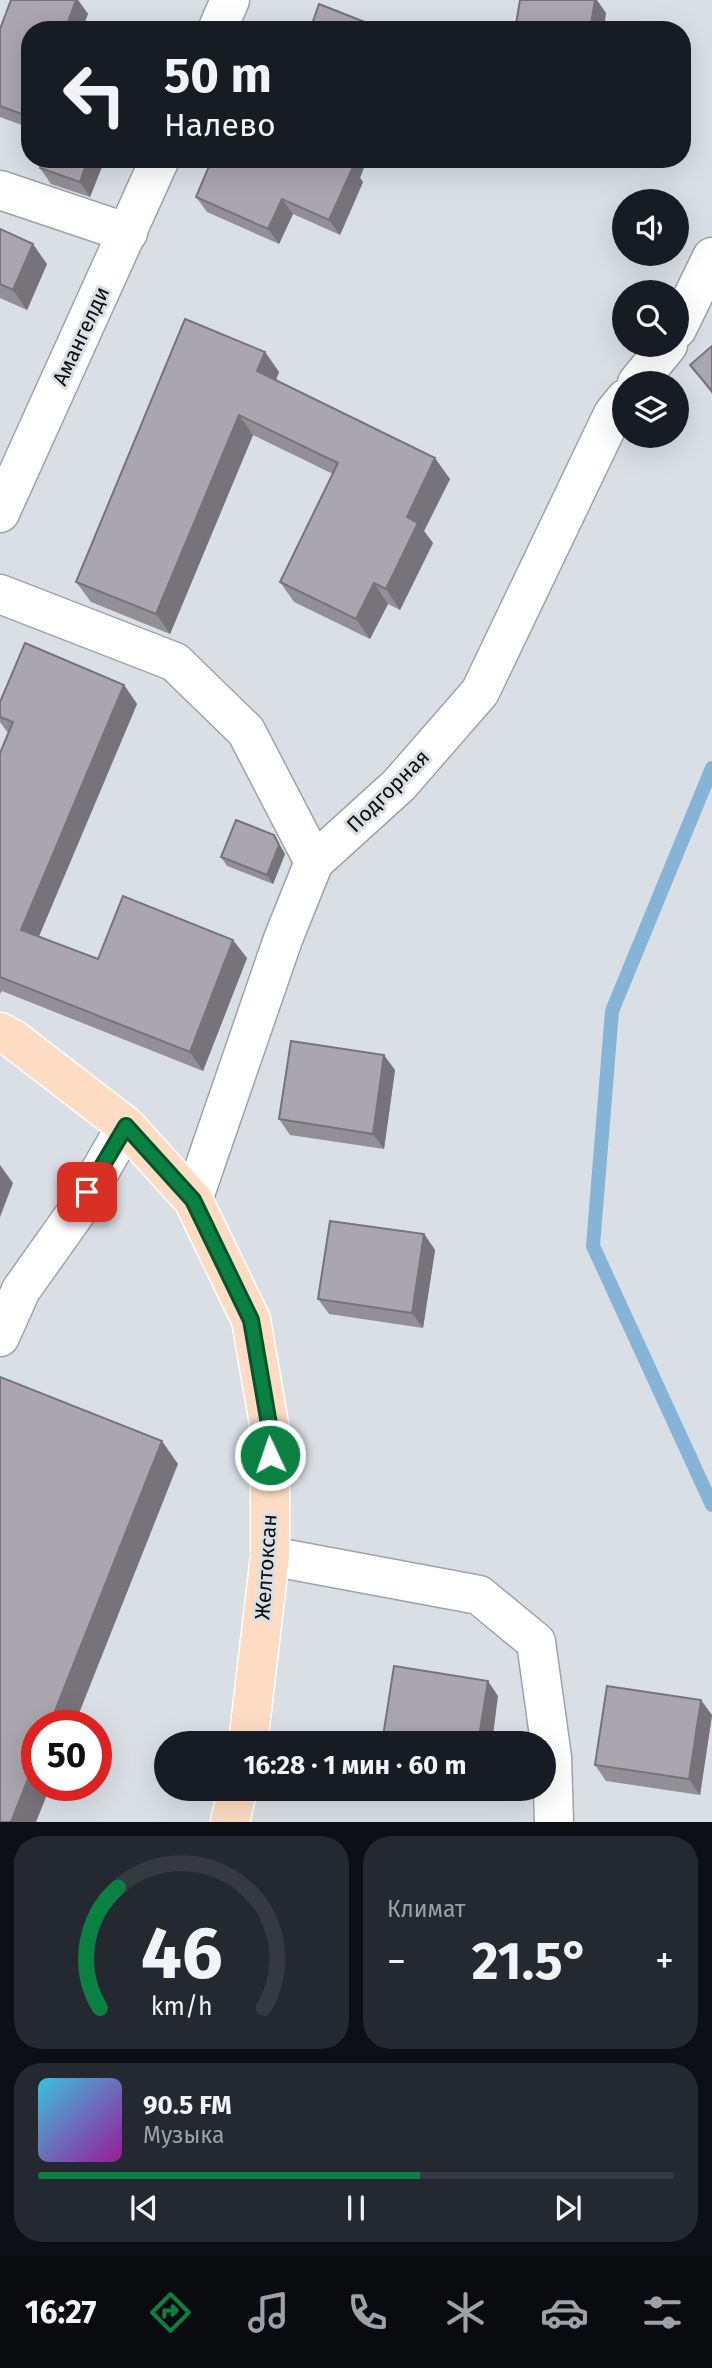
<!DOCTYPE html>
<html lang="ru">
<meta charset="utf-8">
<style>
:root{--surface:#171b24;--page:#242831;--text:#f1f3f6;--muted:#9ea1a6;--line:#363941;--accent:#0b8043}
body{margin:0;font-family:"Fira Sans",sans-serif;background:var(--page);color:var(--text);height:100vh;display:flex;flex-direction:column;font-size:26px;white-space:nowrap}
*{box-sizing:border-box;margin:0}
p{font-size:23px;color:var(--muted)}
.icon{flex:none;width:38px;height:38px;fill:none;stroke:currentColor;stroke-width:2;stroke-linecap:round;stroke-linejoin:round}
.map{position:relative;height:1822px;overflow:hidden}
.side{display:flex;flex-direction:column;gap:14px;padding:14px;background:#0d0f14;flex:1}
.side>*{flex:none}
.guide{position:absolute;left:21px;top:21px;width:670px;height:147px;border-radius:28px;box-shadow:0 7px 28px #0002;background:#171b24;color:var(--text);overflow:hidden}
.fabs{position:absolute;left:612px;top:189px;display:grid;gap:14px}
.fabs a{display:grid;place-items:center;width:77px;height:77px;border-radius:50%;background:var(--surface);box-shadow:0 7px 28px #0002;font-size:35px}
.speed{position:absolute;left:21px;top:1710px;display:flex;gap:14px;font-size:35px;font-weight:700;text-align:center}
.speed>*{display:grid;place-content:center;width:91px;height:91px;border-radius:50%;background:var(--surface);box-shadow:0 7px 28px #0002;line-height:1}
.speed .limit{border:10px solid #d22;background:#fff;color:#111}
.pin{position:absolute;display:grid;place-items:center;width:60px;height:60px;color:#fff;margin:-30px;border-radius:14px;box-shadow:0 4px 10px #0006}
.me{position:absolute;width:77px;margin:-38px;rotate:357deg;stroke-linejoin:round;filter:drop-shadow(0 0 5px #0008)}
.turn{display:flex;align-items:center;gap:24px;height:147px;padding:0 28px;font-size:32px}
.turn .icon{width:91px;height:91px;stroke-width:2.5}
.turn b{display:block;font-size:49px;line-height:60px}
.big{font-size:52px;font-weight:700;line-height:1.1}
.side .tile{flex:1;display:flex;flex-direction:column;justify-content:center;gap:10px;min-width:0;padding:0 24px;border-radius:28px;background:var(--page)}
.side .dial{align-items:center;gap:0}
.dial svg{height:182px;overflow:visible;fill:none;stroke:var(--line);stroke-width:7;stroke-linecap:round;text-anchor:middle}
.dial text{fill:var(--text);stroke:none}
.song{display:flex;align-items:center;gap:21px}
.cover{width:84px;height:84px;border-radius:10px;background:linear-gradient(135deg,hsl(190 70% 55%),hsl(300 70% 35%))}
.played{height:7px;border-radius:4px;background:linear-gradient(90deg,var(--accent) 60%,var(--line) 60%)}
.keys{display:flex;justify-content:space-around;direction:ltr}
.heat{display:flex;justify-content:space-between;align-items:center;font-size:38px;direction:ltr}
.side .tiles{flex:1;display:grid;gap:14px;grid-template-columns:1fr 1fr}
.tile:last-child{grid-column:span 2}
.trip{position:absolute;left:154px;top:1731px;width:402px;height:70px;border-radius:35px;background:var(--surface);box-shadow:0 7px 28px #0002;font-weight:700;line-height:70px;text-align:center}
.dock{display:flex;height:112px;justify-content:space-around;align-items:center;background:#090b0e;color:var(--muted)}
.dock .icon{width:49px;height:49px}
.dock .active{color:var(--accent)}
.dock b{font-size:32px;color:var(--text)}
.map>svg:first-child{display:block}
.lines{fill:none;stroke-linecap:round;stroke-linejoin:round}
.stream{stroke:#86b4d7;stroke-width:14}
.minor-casing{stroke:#9ea3aa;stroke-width:41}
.major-casing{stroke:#fff;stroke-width:41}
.minor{stroke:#fff;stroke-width:38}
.major{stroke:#fedcc4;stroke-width:38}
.wall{fill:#928f95}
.shaded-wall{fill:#777479}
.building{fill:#aaa6ad;stroke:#777479;stroke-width:2}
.route-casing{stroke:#07532c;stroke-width:18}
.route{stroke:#0b8043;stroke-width:12}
.labels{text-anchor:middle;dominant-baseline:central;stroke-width:6;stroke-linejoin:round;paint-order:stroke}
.street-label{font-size:21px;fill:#0b0d0f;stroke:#dadfe6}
</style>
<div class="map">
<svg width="712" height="1822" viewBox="0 0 712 1822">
<rect width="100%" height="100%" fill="#dadfe6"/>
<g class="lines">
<!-- stream -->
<path class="stream" d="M 712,768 L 612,1011 L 593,1246 L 712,1505"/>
<defs>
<g id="minor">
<path d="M 217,30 L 230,0"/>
<path d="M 0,190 L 128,233"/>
<path d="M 677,329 L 712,257"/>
<path d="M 637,383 L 668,345"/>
<path d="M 0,513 L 160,159"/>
<path d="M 0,594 L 175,662 L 246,731 L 314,862"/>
<path d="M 193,1200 L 283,939 L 314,862 L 399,785 L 480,692 L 613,414 L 625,399"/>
<path d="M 0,1337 L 21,1290 L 75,1214 L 126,1126"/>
<path d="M 270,1556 L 479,1595 L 536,1642 L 552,1757 L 554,1822"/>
</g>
<g id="major">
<path d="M 0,1032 L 13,1039 L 126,1126 L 193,1200 L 251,1320 L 270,1430 L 270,1556 L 248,1743"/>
<path d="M 230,1822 L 238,1788"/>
</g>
</defs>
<!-- minor casing -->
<use href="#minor" class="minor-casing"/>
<!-- major casing -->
<use href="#major" class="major-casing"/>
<!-- minor -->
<use href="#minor" class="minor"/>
<!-- major -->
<use href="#major" class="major"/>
</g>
<!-- wall -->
<g class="wall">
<path d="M 11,0 L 78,0 L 88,14 L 30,30 L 30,128 L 0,117 L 0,29 Z"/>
<path d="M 105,159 L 90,197 L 51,184 L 40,168 Z"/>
<path d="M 212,159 L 367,159 L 360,178 L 363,182 L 340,235 L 293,214 L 279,244 L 207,212 L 196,197 Z"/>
<path d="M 0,229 L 47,264 L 27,310 L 0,298 Z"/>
<path d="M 712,346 L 712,394 L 690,365 Z"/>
<path d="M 265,352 L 279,372 L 276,380 L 450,479 L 424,531 L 433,543 L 400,610 L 388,604 L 370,639 L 294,602 L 280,582 L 333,474 L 253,435 L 170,634 L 91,602 L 76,582 Z"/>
<path d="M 124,685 L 137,704 L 39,936 L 98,959 L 247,958 L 203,1071 L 2,991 L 0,994 L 0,753 L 8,733 L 0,722 L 0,702 Z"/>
<path d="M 274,835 L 285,854 L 273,884 L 227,866 L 221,857 Z"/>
<path d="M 395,1070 L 384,1149 L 290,1135 L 279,1119 Z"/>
<path d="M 424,1234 L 435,1250 L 423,1328 L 329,1314 L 318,1299 Z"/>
<path d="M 712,1715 L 700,1795 L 606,1781 L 595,1765 Z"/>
</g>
<!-- shaded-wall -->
<g class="shaded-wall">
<path d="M 76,0 L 78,0 L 88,14 L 82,30 L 65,30 Z"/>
<path d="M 595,0 L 597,0 L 606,13 L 604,30 L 590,30 Z"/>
<path d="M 88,159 L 105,159 L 90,197 L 80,182 Z"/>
<path d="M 350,159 L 367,159 L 360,178 L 363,182 L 340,235 L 329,220 Z"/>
<path d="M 282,199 L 293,214 L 279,244 L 268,229 Z"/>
<path d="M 33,244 L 47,264 L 27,310 L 13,290 Z"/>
<path d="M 265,352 L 279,372 L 271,391 L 257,371 Z"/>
<path d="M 239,415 L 253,435 L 170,634 L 156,614 Z"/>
<path d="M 435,458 L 450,479 L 424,531 L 433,543 L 400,610 L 386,589 L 407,517 Z"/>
<path d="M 374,583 L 388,604 L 370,639 L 356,619 Z"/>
<path d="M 124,685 L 137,704 L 34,948 L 21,930 Z"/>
<path d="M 274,835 L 285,854 L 273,884 L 267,875 Z"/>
<path d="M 233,940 L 247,958 L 203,1071 L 190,1052 Z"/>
<path d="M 384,1055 L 395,1070 L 384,1149 L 373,1134 Z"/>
<path d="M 0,1165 L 13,1183 L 0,1217 Z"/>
<path d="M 424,1234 L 435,1250 L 423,1328 L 412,1313 Z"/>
<path d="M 162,1441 L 178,1464 L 74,1726 L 49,1726 Z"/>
<path d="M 488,1681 L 498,1696 L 492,1743 L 478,1743 Z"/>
<path d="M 701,1700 L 712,1715 L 700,1795 L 689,1779 Z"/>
<path d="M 37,1756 L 37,1785 L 51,1785 L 36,1822 L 11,1822 Z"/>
</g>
<!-- building -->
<g class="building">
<path d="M 11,0 L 76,0 L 65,30 L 30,30 L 30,117 L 0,106 L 0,29 Z"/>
<path d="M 520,0 L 595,0 L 590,30 L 515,30 Z"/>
<path d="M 319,4 L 385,30 L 310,30 Z"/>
<path d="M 43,159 L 88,159 L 80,182 L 40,168 Z"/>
<path d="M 212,159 L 350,159 L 348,165 L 353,167 L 329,220 L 282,199 L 268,229 L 196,197 Z"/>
<path d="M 0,229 L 33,244 L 13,290 L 0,284 Z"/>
<path d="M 185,319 L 265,352 L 257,371 L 435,458 L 407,517 L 418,523 L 386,589 L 374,583 L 356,619 L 280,582 L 338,463 L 239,415 L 156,614 L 76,582 Z"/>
<path d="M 712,346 L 712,391 L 690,365 Z"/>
<path d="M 25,643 L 124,685 L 21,930 L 98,959 L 123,896 L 233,940 L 190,1052 L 0,977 L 0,753 L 13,722 L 0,717 L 0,702 Z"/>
<path d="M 236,820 L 274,835 L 279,845 L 267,875 L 221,857 Z"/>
<path d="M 291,1041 L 384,1055 L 373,1134 L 279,1119 Z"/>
<path d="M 330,1221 L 424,1234 L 412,1313 L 318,1299 Z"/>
<path d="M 0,1377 L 162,1441 L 49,1726 L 37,1726 L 37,1756 L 11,1822 L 0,1822 Z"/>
<path d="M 394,1666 L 488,1681 L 478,1743 L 382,1743 Z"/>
<path d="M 607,1686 L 701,1700 L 689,1779 L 595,1765 Z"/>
</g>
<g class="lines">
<defs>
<path id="route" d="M 87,1192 L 126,1126 L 193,1200 L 251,1320 L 270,1430 L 270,1455"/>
</defs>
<!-- route casing -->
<use href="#route" class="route-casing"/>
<!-- route -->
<use href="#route" class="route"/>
</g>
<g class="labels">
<!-- street labels -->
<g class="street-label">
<text transform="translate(81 336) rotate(-65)">Амангелди</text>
<text transform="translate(388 791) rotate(-45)">Подгорная</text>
<text transform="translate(266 1567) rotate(-86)">Желтоксан</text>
</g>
</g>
</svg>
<div class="fabs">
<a><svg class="icon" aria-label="sound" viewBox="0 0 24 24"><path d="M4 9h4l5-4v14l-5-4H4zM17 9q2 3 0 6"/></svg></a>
<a><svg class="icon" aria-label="search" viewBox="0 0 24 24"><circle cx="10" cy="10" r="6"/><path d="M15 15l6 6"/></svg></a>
<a><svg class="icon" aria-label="layers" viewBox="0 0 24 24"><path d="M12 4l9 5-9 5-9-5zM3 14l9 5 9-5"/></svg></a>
</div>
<div class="speed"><div class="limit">50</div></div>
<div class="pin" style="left:87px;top:1192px;background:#d93025"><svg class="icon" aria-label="arrive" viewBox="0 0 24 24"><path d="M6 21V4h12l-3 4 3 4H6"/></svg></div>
<svg class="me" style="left:270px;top:1455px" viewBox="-20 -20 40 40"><circle r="17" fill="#0b8043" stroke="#fff" stroke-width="3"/><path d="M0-11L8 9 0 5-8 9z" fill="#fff"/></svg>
<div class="trip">16:28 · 1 мин · 60 m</div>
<div class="guide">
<div class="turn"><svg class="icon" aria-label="left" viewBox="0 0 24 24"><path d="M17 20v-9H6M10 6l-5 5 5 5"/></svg><div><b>50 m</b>Налево</div></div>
</div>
</div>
<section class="side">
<div class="tiles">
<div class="tile dial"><svg viewBox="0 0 100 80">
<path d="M14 69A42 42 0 1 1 86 69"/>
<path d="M14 69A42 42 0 0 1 22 16" stroke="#0b8043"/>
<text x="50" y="56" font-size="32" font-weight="700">46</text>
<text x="50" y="72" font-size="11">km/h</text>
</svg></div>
<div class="tile"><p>Климат</p>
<div class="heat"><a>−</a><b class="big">21.5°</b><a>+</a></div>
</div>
<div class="tile">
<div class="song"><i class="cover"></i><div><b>90.5 FM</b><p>Музыка</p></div></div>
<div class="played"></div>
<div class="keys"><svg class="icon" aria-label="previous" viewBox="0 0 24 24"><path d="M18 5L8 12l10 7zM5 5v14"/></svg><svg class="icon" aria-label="pause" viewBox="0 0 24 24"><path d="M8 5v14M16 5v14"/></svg><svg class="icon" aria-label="next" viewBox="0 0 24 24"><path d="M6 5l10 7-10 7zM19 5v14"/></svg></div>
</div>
</div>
</section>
<nav class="dock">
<b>16:27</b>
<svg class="icon active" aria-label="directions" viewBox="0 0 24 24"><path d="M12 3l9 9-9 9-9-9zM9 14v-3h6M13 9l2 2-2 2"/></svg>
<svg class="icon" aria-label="music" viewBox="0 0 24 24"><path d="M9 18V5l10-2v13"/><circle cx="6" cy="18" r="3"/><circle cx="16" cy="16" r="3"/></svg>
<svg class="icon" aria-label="phone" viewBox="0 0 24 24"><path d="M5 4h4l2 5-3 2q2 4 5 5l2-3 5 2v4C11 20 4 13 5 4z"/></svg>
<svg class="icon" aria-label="climate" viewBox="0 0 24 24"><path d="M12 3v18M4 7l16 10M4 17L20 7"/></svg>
<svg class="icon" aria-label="car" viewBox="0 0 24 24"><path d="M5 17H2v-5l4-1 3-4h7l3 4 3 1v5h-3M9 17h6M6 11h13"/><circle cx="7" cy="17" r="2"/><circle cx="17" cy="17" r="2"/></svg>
<svg class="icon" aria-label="filters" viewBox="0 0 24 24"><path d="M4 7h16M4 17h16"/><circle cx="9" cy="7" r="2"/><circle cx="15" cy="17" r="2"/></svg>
</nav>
